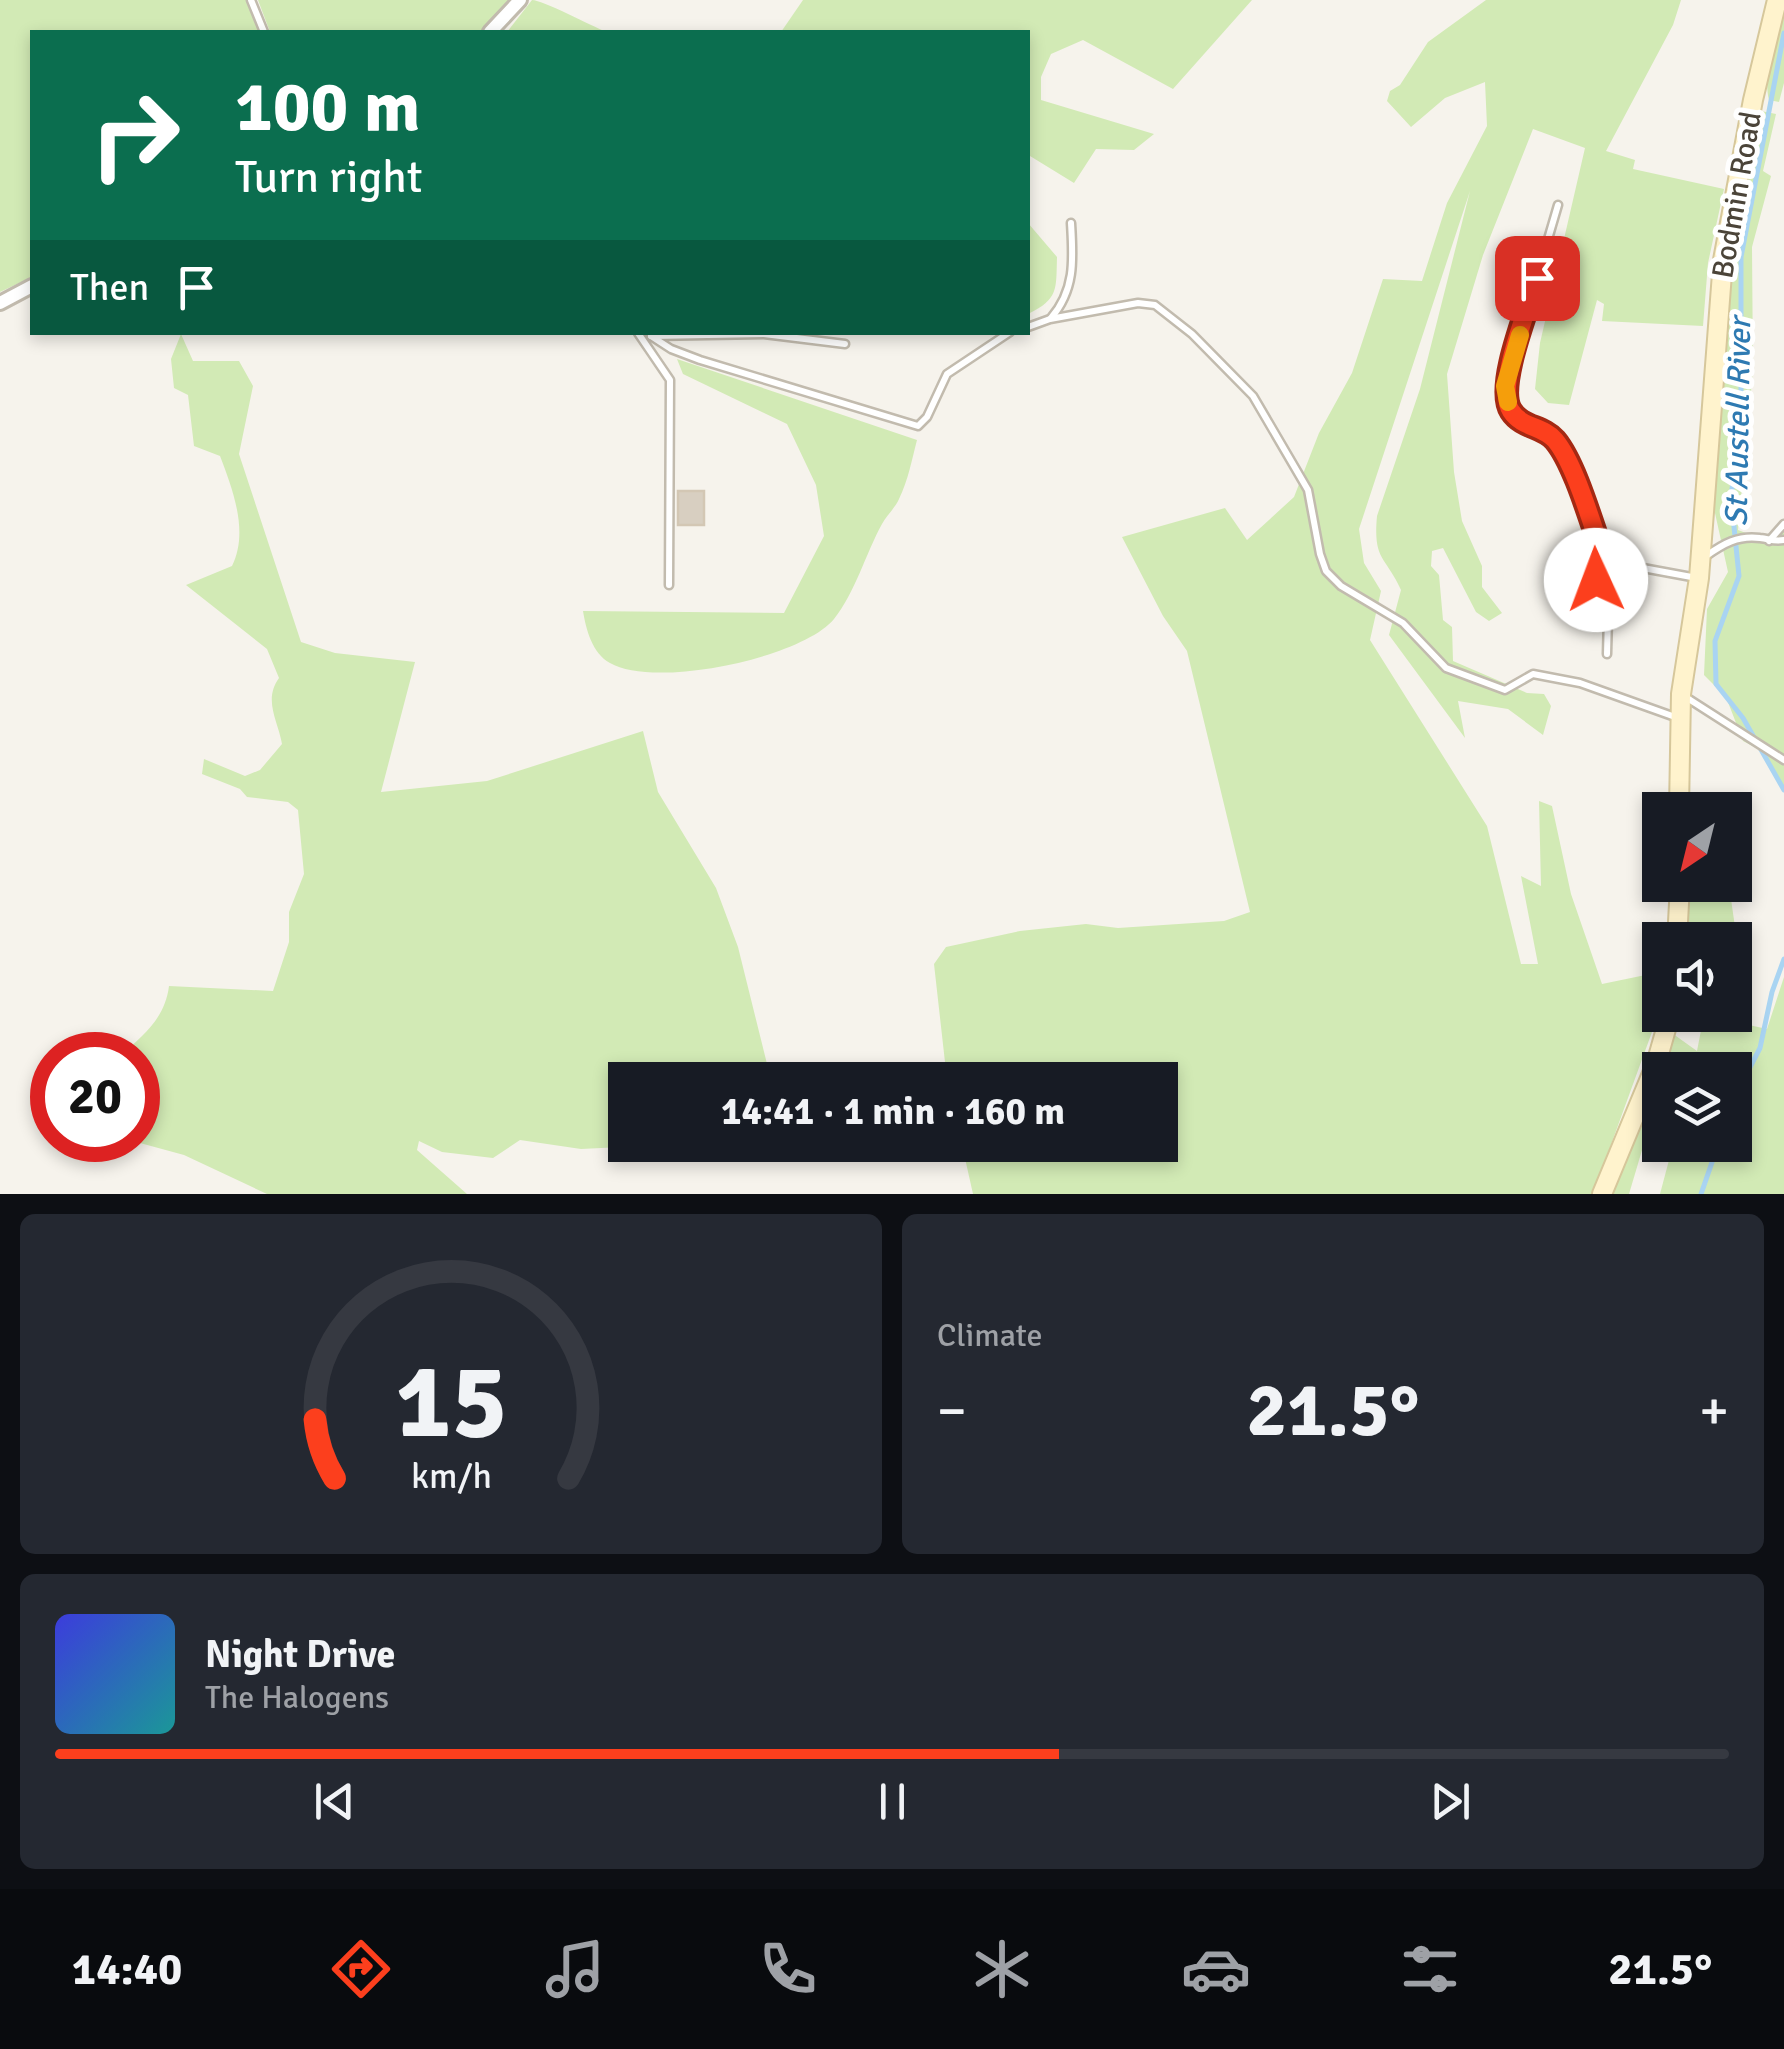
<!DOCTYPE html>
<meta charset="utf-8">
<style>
:root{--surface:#171b24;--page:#242831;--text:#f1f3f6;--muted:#9ea1a6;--line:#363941;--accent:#fc3f1d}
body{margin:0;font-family:Signika,sans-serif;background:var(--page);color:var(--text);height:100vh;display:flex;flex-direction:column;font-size:38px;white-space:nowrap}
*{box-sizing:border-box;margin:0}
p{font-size:32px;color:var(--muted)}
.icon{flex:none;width:55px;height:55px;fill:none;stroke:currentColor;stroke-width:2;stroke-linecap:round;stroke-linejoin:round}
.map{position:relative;height:1194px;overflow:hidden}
.drawer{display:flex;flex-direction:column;gap:20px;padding:20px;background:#0d0f14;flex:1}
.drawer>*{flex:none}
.hud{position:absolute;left:30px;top:30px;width:1000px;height:305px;border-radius:0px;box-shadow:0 5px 15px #0003;background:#0b6e4f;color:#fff;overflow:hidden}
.needle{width:65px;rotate:215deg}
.controls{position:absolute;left:1642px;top:792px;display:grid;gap:20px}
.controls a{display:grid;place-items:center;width:110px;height:110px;border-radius:0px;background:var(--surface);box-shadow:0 5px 15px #0003;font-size:50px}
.speed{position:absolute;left:30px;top:1032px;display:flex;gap:20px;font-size:50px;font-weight:700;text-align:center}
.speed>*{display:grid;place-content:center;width:130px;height:130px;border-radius:50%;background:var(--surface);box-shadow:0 5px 15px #0003;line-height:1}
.speed .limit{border:15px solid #d22;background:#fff;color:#111}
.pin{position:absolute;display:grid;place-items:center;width:85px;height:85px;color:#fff;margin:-42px;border-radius:20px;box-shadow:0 5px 15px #0006}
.me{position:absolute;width:110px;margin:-55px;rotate:358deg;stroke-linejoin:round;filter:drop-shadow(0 0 8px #0008)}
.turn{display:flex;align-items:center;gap:35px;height:210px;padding:0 40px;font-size:45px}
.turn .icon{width:130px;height:130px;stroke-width:2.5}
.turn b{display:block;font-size:70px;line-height:85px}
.then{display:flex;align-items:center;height:95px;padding:0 40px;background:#0003;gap:20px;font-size:38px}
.big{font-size:75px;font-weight:800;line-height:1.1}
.drawer .tile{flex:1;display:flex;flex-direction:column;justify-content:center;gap:15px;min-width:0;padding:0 35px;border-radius:15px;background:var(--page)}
.drawer .dial{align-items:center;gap:0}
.dial svg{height:260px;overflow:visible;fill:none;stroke:var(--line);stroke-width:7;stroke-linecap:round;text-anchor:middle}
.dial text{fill:var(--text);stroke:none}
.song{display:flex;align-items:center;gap:30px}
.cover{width:120px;height:120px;border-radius:15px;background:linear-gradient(135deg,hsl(240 70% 55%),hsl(180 70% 35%))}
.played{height:10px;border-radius:5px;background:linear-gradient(90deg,var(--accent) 60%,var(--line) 60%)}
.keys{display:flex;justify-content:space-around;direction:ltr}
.heat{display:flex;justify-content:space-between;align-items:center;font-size:55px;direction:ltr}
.drawer .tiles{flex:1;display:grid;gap:20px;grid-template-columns:1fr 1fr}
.tile:last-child{grid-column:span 2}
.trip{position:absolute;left:608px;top:1062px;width:570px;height:100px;border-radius:0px;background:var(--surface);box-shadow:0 5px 15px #0003;font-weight:800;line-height:100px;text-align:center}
.tab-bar{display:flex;height:160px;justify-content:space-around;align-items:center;background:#090b0e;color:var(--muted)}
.tab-bar .icon{width:70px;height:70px}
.tab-bar .on{color:var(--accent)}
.tab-bar b{font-size:45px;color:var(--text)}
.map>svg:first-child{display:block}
.green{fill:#d2eab5}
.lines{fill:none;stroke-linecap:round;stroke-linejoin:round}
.stream{stroke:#a9d4f2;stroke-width:5}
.building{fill:#d8cfc1;stroke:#d3c7b4;stroke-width:2.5}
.service-casing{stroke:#c2bbae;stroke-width:11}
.minor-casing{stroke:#c2bbae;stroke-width:18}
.secondary-casing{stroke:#d6c79b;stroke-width:22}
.service{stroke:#fff;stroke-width:6}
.minor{stroke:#fff;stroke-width:12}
.secondary{stroke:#fff3cd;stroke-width:18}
.route-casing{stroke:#a42913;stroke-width:25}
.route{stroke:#fc3f1d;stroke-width:18}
.slow{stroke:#f59e0b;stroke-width:18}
.labels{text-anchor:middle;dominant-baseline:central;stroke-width:10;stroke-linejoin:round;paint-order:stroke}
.street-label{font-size:30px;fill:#4b4439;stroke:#fff}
.water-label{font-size:32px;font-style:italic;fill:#2e7ab2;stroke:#fff}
</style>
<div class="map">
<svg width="1784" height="1194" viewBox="0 0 1784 1194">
<rect width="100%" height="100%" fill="#f6f3ec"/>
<!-- green -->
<g class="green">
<path d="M 0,0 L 247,0 L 259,32 L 32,32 L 32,277 L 0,292 Z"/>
<path d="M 258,0 L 513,0 L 480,32 L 270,32 Z"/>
<path d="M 532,0 C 543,0 591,26 607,32 L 507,32 Z"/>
<path d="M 803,0 L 1252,0 L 1173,89 L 1083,40 L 1051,54 L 1041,77 L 1041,100 L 1154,134 L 1134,150 L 1096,149 L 1074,183 L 1030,156 L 1028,159 L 1028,32 L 781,32 Z"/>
<path d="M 1486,0 L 1681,0 L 1673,25 L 1606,151 L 1635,160 L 1633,169 L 1724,189 L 1708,263 L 1703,326 L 1602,321 L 1604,304 L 1597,300 L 1569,405 L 1548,403 L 1535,389 L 1540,343 L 1585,148 L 1533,129 L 1483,255 L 1447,374 L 1454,472 L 1462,521 L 1482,566 L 1482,587 L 1502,613 L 1489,621 L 1476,612 L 1443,548 L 1432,551 L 1431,566 L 1439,575 L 1443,620 L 1452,627 L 1453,661 L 1527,693 L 1544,694 L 1551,706 L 1543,735 L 1508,709 L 1458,701 L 1465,738 L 1389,635 L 1401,590 C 1385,555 1373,561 1377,516 L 1420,389 L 1470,191 L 1359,529 L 1364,563 L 1381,591 L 1370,640 L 1487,826 L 1521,964 L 1538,964 L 1521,876 L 1541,886 L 1539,801 L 1552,806 L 1571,894 L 1602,984 L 1660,972 L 1660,1010 L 1593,1194 L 973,1194 L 962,1145 L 1160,1145 L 1160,1080 L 947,1080 L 934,964 L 946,947 L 1020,931 L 1086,924 L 1118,928 L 1224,921 L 1250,912 L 1187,651 L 1163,616 L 1122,537 L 1225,508 L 1247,540 L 1294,497 L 1319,433 L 1352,373 L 1383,279 L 1422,281 L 1447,203 L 1487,126 L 1485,82 L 1445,98 L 1411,127 L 1387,101 L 1390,91 L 1400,85 L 1428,42 Z"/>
<path d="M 1784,0 L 1784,83 L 1779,102 L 1769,100 C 1762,73 1777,27 1784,0 Z"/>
<path d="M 1761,111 L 1776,114 L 1763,171 L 1771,176 L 1752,247 L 1753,370 L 1738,530 L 1762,539 L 1779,538 L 1784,521 L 1784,788 L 1764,752 L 1743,741 L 1726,697 L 1704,675 L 1707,609 L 1728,572 L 1713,504 L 1728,281 Z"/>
<path d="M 1028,223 L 1057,257 C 1056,289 1059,299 1028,314 Z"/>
<path d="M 181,334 L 193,361 L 239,361 L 253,386 L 239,454 L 301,642 L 335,653 L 415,662 L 381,792 L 487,781 L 643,731 L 658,792 L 716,888 L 738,947 L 771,1080 L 625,1080 L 625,1145 L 662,1145 L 581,1149 L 520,1140 L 493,1158 L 442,1152 L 419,1141 L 417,1150 L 467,1194 L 267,1194 L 184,1155 L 129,1140 L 138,1140 L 138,1055 L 121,1055 C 144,1035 165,1018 169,986 L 273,991 L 289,942 L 289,912 L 304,874 L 298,810 L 288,802 L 247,797 L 240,789 L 202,774 L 204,759 L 245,776 L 260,770 L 282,744 C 278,721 263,700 279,678 L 267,649 L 186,585 L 232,566 C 249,532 233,490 220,456 L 194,446 L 188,395 L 174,388 L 171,359 Z"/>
<path d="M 677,359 L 917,440 C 912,459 908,481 899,499 C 895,508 887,515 882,524 C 865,555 856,591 834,619 C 802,658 654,689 610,663 C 592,653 586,629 583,611 L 784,613 L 824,536 L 816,485 L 787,424 L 683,374 Z"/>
<path d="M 1688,885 L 1729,885 L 1749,1025 L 1767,1029 L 1784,977 L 1784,1194 L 1660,1194 L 1673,1145 L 1735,1145 L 1735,1070 L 1660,1070 L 1660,1131 L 1648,1130 L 1629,1194 L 1611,1194 L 1669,1031 L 1697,1051 L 1704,1015 L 1735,1015 L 1735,940 L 1687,940 Z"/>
</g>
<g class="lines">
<!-- stream -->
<g class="stream">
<path d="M 1784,33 L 1741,257 L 1741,418 L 1731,497 L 1739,576 L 1715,641 L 1716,684 L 1743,718 L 1784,790"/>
<path d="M 1735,1096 L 1760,1048 L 1772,992 L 1784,959"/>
<path d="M 1701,1194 L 1718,1145"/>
</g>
</g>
<!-- building -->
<rect class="building" x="678" y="491" width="26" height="34"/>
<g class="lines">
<defs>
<g id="service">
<path d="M 251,0 L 264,32"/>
<path d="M 1558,205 L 1505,386 C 1513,436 1531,413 1554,439 C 1575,462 1593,530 1605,561 L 1697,578"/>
<path d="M 1051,318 C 1076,289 1073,258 1071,223"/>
<path d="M 1028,327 L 1050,319 L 1138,303 L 1155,305 L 1192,334 L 1253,396 L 1308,490 L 1320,554 L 1326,571 L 1341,586 L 1403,623 L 1446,668 L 1505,690 L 1533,674 L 1580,683 L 1678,718"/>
<path d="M 638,333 L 670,380 L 669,585"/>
<path d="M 651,336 L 671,349 L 700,360 L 918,426 L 927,417 L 947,374 L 1010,332"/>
<path d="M 651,336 L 764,334 L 845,344"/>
<path d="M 1769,541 L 1784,524"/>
<path d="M 1706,556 C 1723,544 1738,535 1760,538 C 1770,539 1774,542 1784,540"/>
<path d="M 1605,561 L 1596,580 L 1594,600 L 1608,617 L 1607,654"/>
<path d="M 1684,696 L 1784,760"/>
</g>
<g id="minor">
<path d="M 490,32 L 520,0"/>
<path d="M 0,303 L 32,286"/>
</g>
<g id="secondary">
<path d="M 1679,810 L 1681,694 L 1699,578 L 1723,260 L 1753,100 L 1777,0"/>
<path d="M 1677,940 L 1680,885"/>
<path d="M 1602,1194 L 1656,1064 L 1670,1015"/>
</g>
</defs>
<!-- service casing -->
<use href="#service" class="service-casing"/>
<!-- minor casing -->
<use href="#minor" class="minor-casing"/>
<!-- secondary casing -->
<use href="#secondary" class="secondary-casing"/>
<!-- service -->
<use href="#service" class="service"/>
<!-- minor -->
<use href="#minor" class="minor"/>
<!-- secondary -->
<use href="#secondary" class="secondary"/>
</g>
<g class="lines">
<defs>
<path id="route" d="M 1537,278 C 1529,306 1495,387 1511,411 C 1522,428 1543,426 1555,440 C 1576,465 1593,529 1605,561 L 1596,580"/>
</defs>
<!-- route casing -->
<use href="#route" class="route-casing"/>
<!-- route -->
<use href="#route" class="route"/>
<!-- slow -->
<path class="slow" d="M 1508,402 L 1505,386 L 1520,335"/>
</g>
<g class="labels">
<!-- street labels -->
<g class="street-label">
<text transform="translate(1737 195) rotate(-80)">Bodmin Road</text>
</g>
<!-- water labels -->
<g class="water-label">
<text transform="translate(1738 422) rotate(-89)">St Austell River</text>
</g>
</g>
</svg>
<div class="controls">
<a><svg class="needle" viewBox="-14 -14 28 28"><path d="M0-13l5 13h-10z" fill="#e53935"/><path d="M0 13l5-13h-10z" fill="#9ea1a6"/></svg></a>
<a><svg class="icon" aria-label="sound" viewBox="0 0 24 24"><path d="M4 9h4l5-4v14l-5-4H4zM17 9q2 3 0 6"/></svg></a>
<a><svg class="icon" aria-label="layers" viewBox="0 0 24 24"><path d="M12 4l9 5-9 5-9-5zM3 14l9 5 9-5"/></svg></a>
</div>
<div class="speed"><div class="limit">20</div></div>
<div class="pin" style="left:1537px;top:278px;background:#d93025"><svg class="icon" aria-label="arrive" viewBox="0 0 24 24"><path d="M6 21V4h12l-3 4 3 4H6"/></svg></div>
<svg class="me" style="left:1596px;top:580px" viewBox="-20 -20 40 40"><circle r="19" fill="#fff"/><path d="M0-13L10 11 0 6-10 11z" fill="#fc3f1d"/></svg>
<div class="trip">14:41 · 1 min · 160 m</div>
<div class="hud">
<div class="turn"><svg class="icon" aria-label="right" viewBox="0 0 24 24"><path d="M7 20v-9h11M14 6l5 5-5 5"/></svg><div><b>100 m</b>Turn right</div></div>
<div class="then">Then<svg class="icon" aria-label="arrive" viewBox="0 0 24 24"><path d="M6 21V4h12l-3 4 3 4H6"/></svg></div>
</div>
</div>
<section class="drawer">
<div class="tiles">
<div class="tile dial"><svg viewBox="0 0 100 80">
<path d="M14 69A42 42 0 1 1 86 69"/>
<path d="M14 69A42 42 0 0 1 8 51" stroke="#fc3f1d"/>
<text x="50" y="56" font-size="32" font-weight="700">15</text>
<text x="50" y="72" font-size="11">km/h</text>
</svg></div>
<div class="tile"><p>Climate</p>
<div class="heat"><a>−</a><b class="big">21.5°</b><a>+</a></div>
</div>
<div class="tile">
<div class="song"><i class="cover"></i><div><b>Night Drive</b><p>The Halogens</p></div></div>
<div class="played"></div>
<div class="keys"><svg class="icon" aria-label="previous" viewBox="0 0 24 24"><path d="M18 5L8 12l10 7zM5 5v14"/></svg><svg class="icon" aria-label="pause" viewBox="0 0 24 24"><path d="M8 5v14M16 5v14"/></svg><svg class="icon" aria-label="next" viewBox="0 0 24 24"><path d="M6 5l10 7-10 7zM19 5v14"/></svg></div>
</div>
</div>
</section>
<nav class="tab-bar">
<b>14:40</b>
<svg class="icon on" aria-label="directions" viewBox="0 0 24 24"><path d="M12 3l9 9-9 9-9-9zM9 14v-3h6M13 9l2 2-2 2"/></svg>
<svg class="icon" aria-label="music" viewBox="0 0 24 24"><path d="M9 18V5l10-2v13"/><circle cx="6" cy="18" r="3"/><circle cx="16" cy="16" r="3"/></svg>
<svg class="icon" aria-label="phone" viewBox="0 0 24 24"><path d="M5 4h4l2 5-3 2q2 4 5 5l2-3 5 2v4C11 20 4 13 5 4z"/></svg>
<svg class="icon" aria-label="climate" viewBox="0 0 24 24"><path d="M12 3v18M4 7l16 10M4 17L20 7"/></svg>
<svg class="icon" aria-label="car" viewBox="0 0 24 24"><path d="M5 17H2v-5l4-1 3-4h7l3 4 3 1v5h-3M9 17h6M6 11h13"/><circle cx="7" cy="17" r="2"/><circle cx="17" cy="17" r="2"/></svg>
<svg class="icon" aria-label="filters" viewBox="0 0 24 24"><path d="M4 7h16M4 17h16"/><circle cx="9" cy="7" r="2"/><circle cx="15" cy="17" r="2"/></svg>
<b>21.5°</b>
</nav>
